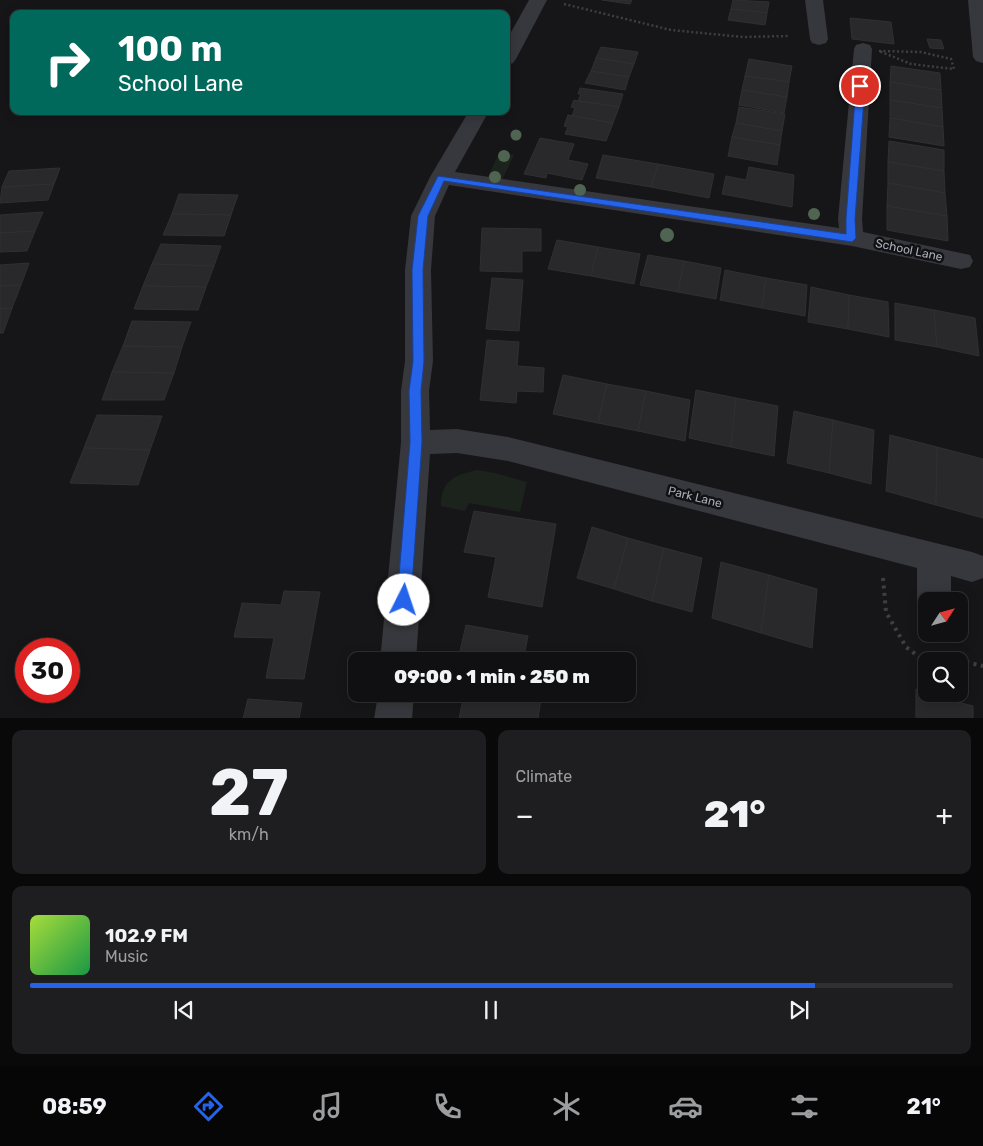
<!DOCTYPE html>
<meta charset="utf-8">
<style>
:root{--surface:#101012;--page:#1e1e20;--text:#f1f3f6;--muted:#9c9d9f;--line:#303032;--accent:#2563eb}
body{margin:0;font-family:Rubik,sans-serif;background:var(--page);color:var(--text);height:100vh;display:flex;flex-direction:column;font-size:19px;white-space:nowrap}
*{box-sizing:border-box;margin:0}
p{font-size:16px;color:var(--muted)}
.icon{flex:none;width:28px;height:28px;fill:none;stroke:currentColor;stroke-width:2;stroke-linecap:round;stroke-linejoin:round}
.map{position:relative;height:718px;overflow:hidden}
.sheet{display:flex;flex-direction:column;gap:12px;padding:12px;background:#09090a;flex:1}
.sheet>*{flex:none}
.hud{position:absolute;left:10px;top:10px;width:500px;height:105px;border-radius:10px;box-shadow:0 2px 12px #0003,0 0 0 1px var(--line);background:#00695c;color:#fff;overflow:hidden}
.needle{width:32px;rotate:54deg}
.fabs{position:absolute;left:918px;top:592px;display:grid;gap:10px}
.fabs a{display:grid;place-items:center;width:50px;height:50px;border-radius:10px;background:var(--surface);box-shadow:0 2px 12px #0003,0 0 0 1px var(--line);font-size:25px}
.speed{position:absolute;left:15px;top:638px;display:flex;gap:10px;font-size:25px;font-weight:700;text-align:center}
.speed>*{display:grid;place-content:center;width:65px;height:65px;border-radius:50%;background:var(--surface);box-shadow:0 2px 12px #0003,0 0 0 1px var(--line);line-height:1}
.speed .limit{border:8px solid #d22;background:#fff;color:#111}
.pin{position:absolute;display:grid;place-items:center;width:42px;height:42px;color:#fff;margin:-21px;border:2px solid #fff;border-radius:50%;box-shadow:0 1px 5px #0007}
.me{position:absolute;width:55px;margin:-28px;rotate:4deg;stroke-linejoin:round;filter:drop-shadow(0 0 4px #0008)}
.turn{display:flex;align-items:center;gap:18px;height:105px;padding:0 25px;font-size:22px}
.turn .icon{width:65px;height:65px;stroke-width:2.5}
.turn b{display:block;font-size:35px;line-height:42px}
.big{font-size:38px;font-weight:800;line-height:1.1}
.sheet .tile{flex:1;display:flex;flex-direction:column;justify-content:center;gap:8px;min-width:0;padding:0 18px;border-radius:10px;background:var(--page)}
.sheet .dial{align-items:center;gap:0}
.dial b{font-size:65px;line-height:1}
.song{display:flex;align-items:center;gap:15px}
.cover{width:60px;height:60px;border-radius:8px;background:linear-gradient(135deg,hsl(80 70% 55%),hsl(140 70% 35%))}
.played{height:5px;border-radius:2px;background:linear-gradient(90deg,var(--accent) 85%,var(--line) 85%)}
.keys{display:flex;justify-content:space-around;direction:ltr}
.heat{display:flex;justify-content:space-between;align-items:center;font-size:28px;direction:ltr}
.sheet .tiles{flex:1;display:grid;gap:12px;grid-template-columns:1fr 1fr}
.tile:last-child{grid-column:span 2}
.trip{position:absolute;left:348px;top:652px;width:288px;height:50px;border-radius:10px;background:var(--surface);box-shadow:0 2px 12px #0003,0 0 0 1px var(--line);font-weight:800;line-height:50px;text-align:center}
.menu{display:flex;height:80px;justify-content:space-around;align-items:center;background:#060607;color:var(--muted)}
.menu .icon{width:35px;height:35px}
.menu .active{color:var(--accent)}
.menu b{font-size:22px;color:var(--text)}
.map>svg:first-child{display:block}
.green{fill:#1c231d}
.building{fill:#29292c;stroke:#303034}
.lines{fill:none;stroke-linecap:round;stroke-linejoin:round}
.path-far1{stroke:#3d3f44;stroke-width:2.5;stroke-dasharray:2 2.5;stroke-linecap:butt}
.path{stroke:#3d3f44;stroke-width:4;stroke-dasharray:3 4.5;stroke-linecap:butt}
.street{fill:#37383d;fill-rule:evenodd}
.tree{fill:#506452}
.route{fill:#2563eb;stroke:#184099}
.labels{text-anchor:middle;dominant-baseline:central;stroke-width:5;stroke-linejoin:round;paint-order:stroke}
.street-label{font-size:12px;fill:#a8adb8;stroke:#111113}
</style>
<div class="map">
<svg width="983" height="719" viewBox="0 0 983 719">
<rect width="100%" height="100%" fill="#161618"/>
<!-- green -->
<g class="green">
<path d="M 499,153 L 514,155 L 501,182 L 487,179 Z"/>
<path d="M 477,470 L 495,473 L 527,482 L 520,512 L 469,503 L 465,511 L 441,506 C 441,480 455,475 477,470 Z"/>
</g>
<!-- building -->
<g class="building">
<path d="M 602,0 L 632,0 L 630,4 Z"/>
<path d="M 733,0 L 769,2 L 767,13 L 731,9 Z"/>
<path d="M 731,9 L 767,13 L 765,25 L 728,20 Z"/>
<path d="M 850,18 L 891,22 L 894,44 L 852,39 Z"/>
<path d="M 927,39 L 941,40 L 944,49 L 930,48 Z"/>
<path d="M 601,47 L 638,52 L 634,64 L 596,58 Z"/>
<path d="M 596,58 L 634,64 L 629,77 L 591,71 Z"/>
<path d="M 749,59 L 792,66 L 789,82 L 745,76 Z"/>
<path d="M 891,66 L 940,73 L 941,90 L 890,82 Z"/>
<path d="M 591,71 L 629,77 L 625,90 L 585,83 Z"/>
<path d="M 745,76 L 789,82 L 787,97 L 742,90 Z"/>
<path d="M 890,82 L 941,90 L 942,108 L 890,100 Z"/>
<path d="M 580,88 L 623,94 L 619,107 L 578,101 L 581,94 L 578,94 Z"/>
<path d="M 742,90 L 787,97 L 784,113 L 739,105 Z"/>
<path d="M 574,100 L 578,101 L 619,107 L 613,123 L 572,116 L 575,108 L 571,107 Z"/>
<path d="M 890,100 L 942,108 L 943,127 L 890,118 Z"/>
<path d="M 739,107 L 785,114 L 782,131 L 736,123 Z"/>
<path d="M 568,115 L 613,123 L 606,141 L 565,134 L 568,127 L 564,126 Z"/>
<path d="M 890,118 L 943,127 L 944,146 L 889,137 Z"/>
<path d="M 736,123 L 782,131 L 780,145 L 732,137 Z"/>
<path d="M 732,137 L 780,145 L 777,165 L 728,156 Z"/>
<path d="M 540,138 L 574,144 L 568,160 L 588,164 L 582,180 L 547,173 L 546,178 L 524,174 Z"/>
<path d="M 889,141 L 944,150 L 944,171 L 888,162 Z"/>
<path d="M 603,155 L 658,164 L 651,187 L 596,178 Z"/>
<path d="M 888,162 L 944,171 L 945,193 L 888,183 Z"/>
<path d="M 658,164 L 714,174 L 709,198 L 651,187 Z"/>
<path d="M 749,167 L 794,175 L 792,207 L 722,194 L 726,176 L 746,180 Z"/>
<path d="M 60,168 L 54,184 L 2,187 L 9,171 Z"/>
<path d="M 888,183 L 945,193 L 947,216 L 887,206 Z"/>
<path d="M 54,184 L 48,200 L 0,203 L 2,187 Z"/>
<path d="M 179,194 L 238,195 L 231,215 L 172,214 Z"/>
<path d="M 887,206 L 947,216 L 948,241 L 887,230 Z"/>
<path d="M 43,212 L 35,231 L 0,233 L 0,215 Z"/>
<path d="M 172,214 L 231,215 L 224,236 L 163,235 Z"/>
<path d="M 482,228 L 541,229 L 541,251 L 522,251 L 522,272 L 480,271 Z"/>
<path d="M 35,231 L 27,251 L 0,252 L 0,233 Z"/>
<path d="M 557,240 L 598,247 L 591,276 L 548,269 Z"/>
<path d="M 161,244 L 221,246 L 214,266 L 152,264 Z"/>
<path d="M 598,247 L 640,254 L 634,284 L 591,276 Z"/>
<path d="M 648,255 L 684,261 L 678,292 L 640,285 Z"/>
<path d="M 684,261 L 721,268 L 716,299 L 678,292 Z"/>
<path d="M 29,263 L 21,285 L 0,286 L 0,265 Z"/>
<path d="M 152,264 L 214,266 L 206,287 L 143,286 Z"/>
<path d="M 725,270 L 766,278 L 762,308 L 720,300 Z"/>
<path d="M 492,278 L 523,280 L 519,331 L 486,329 Z"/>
<path d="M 766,278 L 807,285 L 805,316 L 762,308 Z"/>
<path d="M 21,285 L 12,308 L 0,309 L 0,286 Z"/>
<path d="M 143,286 L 206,287 L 198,310 L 134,309 Z"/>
<path d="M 811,287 L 849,295 L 848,329 L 808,322 Z"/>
<path d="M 849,295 L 888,302 L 889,337 L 848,329 Z"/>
<path d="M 895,303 L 934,310 L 937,347 L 895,340 Z"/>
<path d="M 12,308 L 3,333 L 0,333 L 0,309 Z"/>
<path d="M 934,310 L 975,318 L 979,356 L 937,347 Z"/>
<path d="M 132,321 L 191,322 L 182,347 L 123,346 Z"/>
<path d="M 487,340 L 519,342 L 517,366 L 544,368 L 543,392 L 517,391 L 516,403 L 480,400 Z"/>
<path d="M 123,346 L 182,347 L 174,373 L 112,372 Z"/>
<path d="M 112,372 L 174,373 L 164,400 L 102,400 Z"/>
<path d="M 563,375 L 607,384 L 598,423 L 553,414 Z"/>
<path d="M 607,384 L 646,391 L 638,431 L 598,423 Z"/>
<path d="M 696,390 L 736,398 L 731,447 L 689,438 Z"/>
<path d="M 646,391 L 690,400 L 685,441 L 638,431 Z"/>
<path d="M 736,398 L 778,406 L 774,456 L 731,447 Z"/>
<path d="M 794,411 L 833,420 L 829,473 L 787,463 Z"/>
<path d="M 97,415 L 162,416 L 150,450 L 84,448 Z"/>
<path d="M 833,420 L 874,430 L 871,484 L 829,473 Z"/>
<path d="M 890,435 L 937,447 L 936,505 L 886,491 Z"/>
<path d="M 937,447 L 983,459 L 983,518 L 936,505 Z"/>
<path d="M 84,448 L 150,450 L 138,485 L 70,483 Z"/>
<path d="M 474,511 L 556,524 L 542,607 L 488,597 L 496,557 L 464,552 Z"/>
<path d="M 592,527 L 628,538 L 614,589 L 577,578 Z"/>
<path d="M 628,538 L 664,548 L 652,601 L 614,589 Z"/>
<path d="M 664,548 L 702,558 L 692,612 L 652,601 Z"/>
<path d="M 721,562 L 769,575 L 761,633 L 712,618 Z"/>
<path d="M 769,575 L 817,589 L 812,648 L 761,633 Z"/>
<path d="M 284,591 L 320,592 L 304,679 L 266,678 L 274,638 L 234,637 L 242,603 L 281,605 Z"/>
<path d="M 466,625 L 528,636 L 523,661 L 458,660 Z"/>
<path d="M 916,689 L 926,694 L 973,706 L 973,719 L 916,719 Z"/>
<path d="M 464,694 L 517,694 L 541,698 L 538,719 L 459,719 Z"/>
<path d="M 248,699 L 302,703 L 299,719 L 243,719 Z"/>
</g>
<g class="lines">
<!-- path-far1 -->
<g class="path-far1">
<path d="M 564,4 L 671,30 L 743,37 L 789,36"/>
<path d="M 879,51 L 921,52 L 951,59 L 954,69 L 911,64 Z"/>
</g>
<!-- path -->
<g class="path">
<path d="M 883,578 L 886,612 L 906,647 L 926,662"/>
<path d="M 959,664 L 966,662 L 983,666"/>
</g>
<!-- street -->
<g class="street">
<path d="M 529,0 L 547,0 L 516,59 L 513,63 L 506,65 L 506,41 Z"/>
<path d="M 805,0 L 823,0 L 828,39 L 826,43 L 819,45 L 812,43 L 810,39 Z"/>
<path d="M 968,0 L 983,0 L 983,63 L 976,61 L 973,57 Z"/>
<path d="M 863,43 L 870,45 L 872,49 L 862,219 L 863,232 L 970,255 L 973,261 L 970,267 L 961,269 L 852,246 L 449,185 L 435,216 L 431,270 L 433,361 L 429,391 L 430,430 L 457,429 L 508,437 L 972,552 L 983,556 L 983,578 L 972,582 L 951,576 L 951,601 L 926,601 L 926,614 L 922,612 L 917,601 L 917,568 L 508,461 L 457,453 L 430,454 L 416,661 L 380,661 L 401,442 L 401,391 L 405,361 L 405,270 L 411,216 L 430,177 L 469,111 L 489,111 L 455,172 L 839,228 L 838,219 L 854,49 L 856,45 Z"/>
<path d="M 378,694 L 414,694 L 412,719 L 374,719 Z"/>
</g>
</g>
<!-- trees -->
<g class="tree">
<circle cx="516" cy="135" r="5.5"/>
<circle cx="504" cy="156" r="6"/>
<circle cx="495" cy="177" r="6"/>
<circle cx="580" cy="190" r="6"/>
<circle cx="814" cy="214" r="6"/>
<circle cx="667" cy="235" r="7"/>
</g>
<!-- route -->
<path class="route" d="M 860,84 L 865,86 L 855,219 L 856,238 L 852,242 L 444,181 L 428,216 L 423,270 L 424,361 L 421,391 L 422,442 L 411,600 L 409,605 L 404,607 L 399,605 L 397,600 L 410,442 L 409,391 L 413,361 L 412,270 L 418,216 L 438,176 L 846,234 L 846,219 L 856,86 Z"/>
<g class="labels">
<!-- street labels -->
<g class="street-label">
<text transform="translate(909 250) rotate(12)">School Lane</text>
<text transform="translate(695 497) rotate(14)">Park Lane</text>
</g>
</g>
</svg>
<div class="fabs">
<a><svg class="needle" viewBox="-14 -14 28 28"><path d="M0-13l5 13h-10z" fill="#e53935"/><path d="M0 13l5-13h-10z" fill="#9c9d9f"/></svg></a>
<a><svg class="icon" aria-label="search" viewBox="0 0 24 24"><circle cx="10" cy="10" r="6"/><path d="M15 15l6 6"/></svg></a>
</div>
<div class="speed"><div class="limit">30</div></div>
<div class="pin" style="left:860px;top:86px;background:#d93025"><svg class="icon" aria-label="arrive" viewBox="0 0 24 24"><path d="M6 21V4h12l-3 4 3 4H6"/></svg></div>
<svg class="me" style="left:404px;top:600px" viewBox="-20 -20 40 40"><circle r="19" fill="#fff"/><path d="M0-13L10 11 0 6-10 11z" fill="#2563eb"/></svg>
<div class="trip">09:00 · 1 min · 250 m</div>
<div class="hud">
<div class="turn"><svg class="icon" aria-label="right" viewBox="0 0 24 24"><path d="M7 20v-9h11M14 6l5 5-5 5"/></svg><div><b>100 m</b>School Lane</div></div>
</div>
</div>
<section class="sheet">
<div class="tiles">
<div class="tile dial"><b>27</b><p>km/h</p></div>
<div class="tile"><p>Climate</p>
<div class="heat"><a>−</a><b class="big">21°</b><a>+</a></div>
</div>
<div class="tile">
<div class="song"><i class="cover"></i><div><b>102.9 FM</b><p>Music</p></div></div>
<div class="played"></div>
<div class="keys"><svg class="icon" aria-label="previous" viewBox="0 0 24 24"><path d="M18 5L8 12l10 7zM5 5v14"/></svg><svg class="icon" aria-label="pause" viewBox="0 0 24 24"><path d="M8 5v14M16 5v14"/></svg><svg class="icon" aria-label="next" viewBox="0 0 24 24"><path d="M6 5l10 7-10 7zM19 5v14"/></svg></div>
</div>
</div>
</section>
<nav class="menu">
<b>08:59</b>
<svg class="icon active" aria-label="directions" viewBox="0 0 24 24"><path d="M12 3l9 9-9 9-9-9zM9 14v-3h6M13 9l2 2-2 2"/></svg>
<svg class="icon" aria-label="music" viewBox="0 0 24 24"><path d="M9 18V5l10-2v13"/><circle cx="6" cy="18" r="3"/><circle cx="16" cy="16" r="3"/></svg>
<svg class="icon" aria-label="phone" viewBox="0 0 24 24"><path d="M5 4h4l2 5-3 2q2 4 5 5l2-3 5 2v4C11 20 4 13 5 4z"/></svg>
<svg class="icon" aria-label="climate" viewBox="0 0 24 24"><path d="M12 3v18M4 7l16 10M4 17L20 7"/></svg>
<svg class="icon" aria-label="car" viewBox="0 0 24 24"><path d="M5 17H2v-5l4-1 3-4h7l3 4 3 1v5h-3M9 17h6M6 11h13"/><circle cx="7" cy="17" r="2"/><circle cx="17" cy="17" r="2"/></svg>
<svg class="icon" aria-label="filters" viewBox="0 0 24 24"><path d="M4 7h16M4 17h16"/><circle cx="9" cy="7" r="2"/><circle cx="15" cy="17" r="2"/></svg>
<b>21°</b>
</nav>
